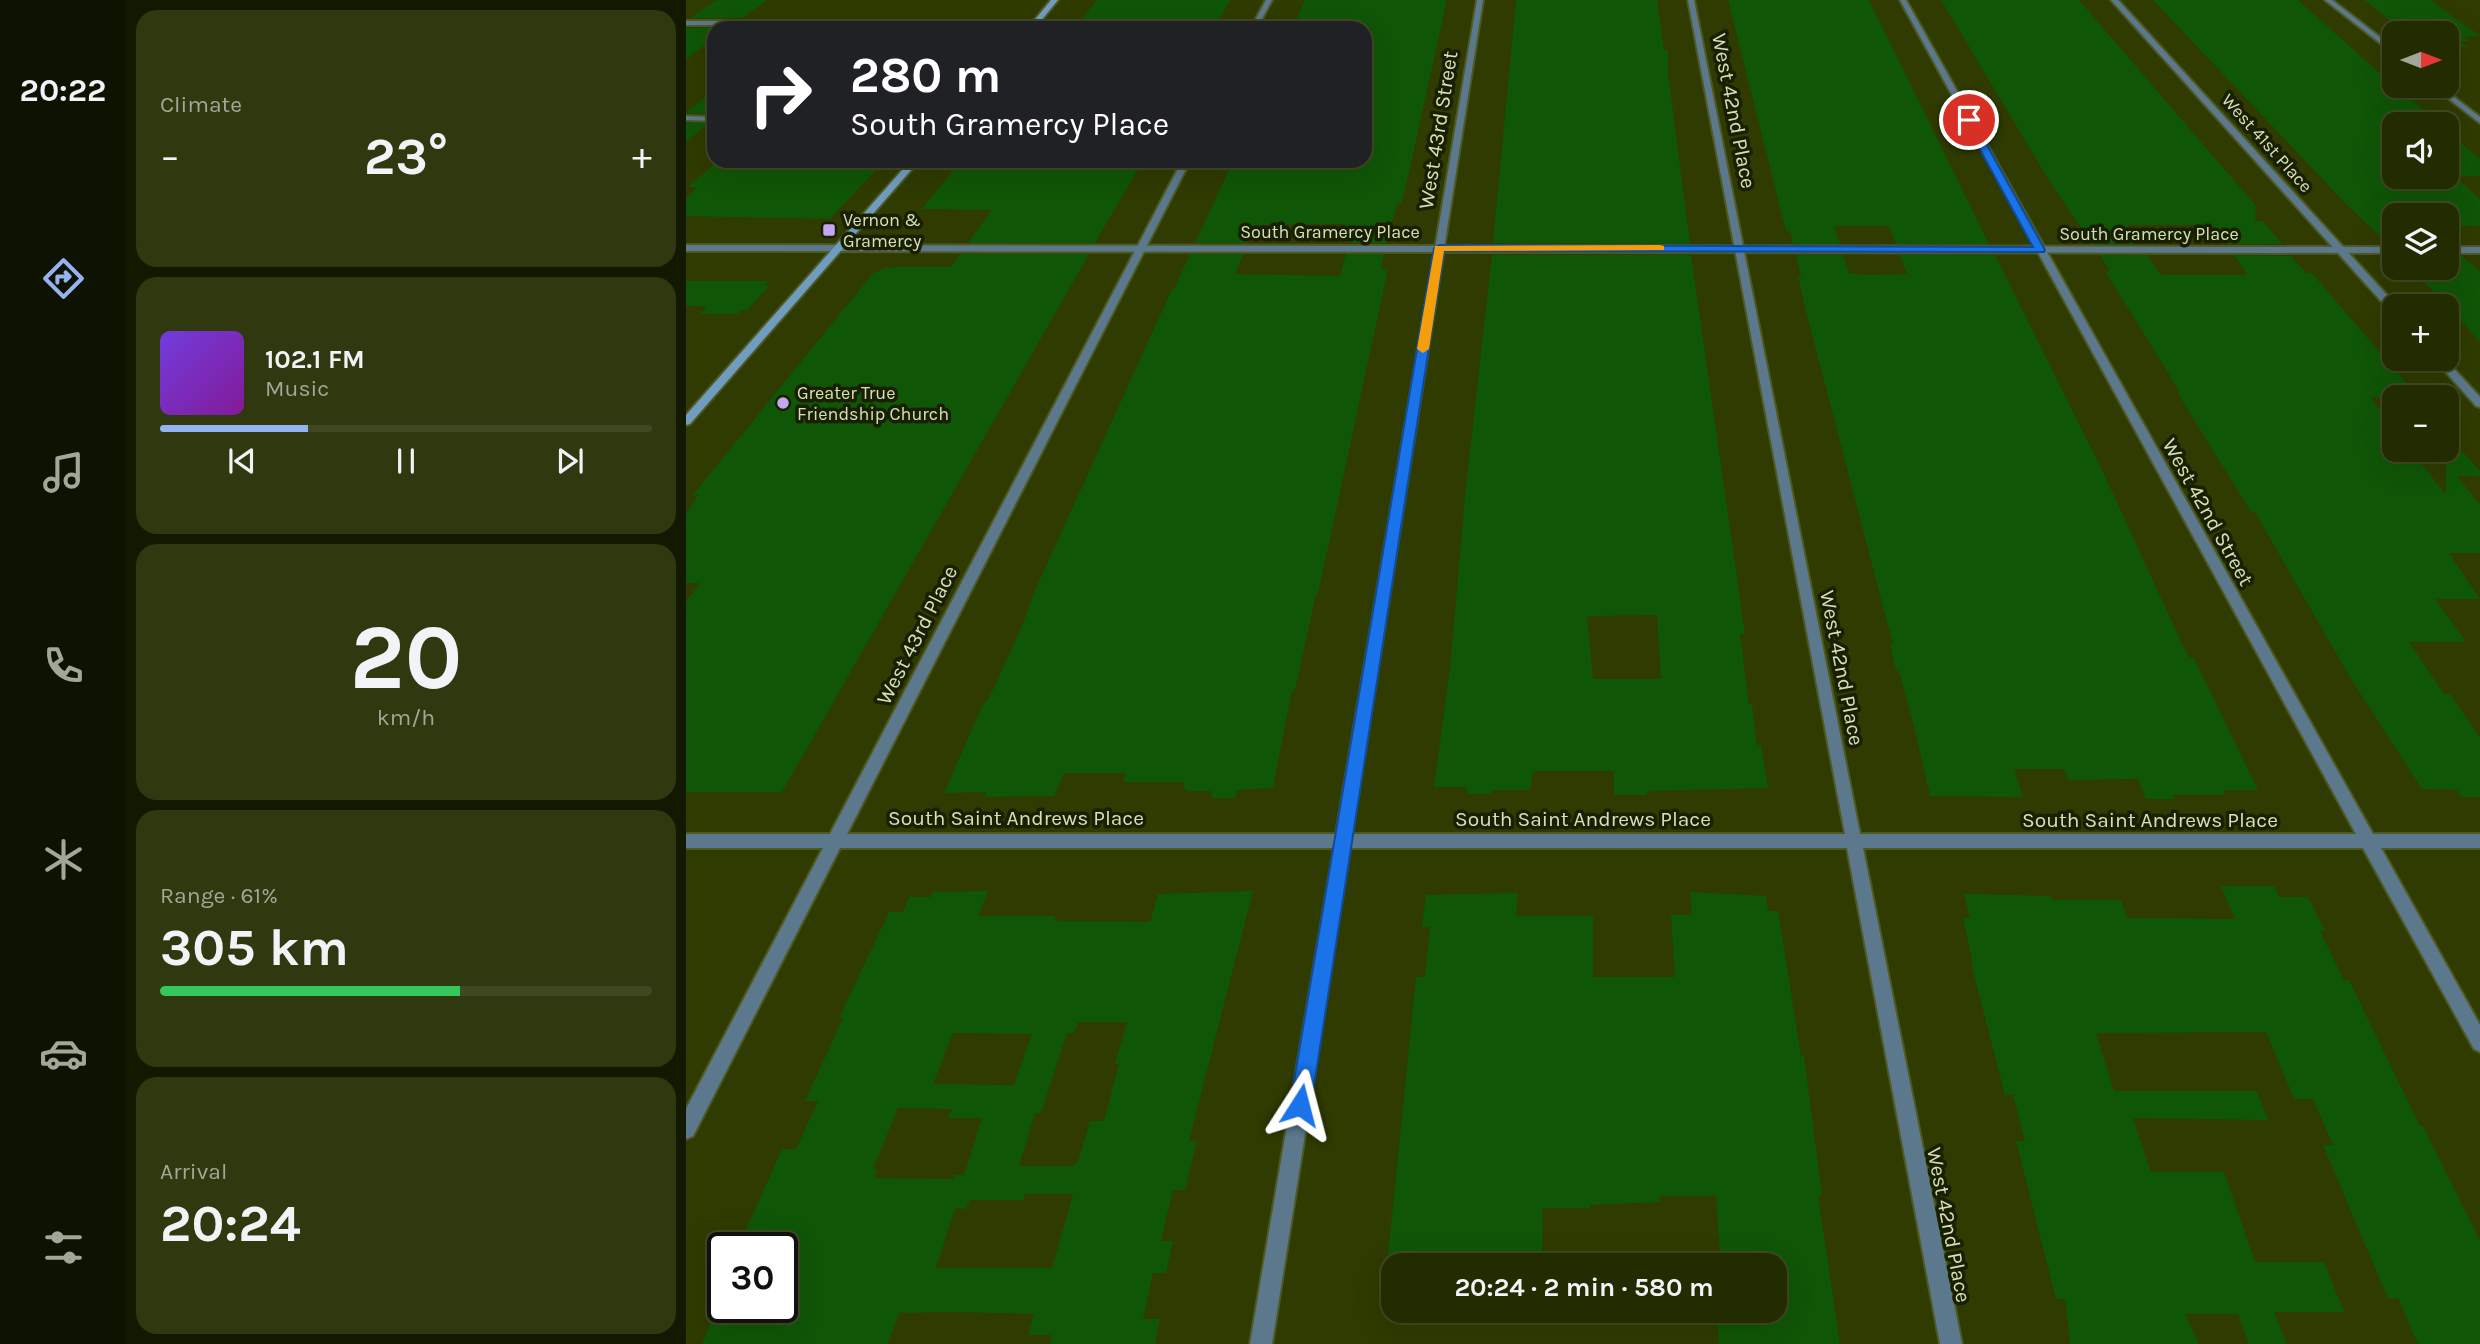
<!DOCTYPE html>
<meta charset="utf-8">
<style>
:root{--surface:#232c00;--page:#2f380f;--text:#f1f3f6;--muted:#a3a799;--line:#404822;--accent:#95b2f1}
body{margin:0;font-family:Karla,sans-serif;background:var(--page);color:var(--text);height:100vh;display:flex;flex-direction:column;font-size:26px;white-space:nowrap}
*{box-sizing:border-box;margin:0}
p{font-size:23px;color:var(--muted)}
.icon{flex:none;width:38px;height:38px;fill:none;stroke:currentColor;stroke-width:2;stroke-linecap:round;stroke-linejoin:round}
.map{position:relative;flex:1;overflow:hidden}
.panel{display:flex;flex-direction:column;gap:10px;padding:10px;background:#131800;width:560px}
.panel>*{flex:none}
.hud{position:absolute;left:21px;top:21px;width:665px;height:147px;border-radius:21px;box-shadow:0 7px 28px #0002,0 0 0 2px var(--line);background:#202124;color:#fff;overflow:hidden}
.needle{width:46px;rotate:90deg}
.fabs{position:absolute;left:1696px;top:21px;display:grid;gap:14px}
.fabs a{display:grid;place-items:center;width:77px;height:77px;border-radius:14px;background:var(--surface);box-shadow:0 7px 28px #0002,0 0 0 2px var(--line);font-size:35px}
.speed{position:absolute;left:21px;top:1232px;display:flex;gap:14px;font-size:35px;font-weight:700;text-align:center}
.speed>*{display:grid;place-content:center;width:91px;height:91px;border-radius:50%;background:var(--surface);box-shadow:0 7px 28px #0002,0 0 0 2px var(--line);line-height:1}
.speed .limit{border:4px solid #111;border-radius:10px;background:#fff;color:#111}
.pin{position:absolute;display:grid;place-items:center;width:60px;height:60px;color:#fff;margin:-30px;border:4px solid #fff;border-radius:50%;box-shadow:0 2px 7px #0007}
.me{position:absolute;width:77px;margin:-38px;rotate:9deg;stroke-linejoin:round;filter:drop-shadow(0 0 5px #0008)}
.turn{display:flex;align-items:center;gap:24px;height:147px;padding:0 28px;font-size:32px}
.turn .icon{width:91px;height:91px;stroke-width:2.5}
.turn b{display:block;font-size:49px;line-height:60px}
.big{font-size:52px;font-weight:700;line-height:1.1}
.panel .widget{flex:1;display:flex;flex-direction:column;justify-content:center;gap:10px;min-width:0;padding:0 24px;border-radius:21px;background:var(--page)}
.panel .dial{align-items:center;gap:0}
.dial b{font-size:91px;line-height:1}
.song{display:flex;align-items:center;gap:21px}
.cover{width:84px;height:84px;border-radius:10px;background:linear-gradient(135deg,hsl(260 70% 55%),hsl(290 70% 35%))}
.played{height:7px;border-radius:4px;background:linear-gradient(90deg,var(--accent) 30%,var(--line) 30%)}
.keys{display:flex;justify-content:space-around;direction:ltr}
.heat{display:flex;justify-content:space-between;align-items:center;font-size:38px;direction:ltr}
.charge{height:10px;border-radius:5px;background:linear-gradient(90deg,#34c759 61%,var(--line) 0)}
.trip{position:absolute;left:695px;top:1253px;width:406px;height:70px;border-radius:21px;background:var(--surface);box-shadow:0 7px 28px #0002,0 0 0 2px var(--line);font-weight:700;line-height:70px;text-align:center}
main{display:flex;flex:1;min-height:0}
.dock{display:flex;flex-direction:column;width:126px;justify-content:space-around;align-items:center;background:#0e1200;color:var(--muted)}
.dock .icon{width:49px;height:49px}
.dock .selected{color:var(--accent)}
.dock b{font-size:32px;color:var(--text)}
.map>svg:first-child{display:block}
.building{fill:#105607;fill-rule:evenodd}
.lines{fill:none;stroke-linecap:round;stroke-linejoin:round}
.minor-casing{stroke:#4d5921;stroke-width:4}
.tertiary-casing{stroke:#4d5921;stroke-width:4}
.secondary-casing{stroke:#4d5921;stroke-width:4}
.minor{fill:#5c788d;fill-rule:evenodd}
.tertiary{fill:#5c788d;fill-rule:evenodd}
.secondary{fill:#709dbf;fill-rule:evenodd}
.route{fill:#1a73e8;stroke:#114b97;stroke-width:2}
.slow{fill:#f59e0b}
.poi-dot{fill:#c4a7f1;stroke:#192002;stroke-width:2.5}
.labels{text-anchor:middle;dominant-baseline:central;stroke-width:7;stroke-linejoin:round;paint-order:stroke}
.far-street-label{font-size:18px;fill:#d4e0ba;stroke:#192002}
.far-poi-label{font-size:18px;fill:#d4e0ba;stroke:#192002;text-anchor:start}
.street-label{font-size:21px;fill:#d4e0ba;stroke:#192002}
</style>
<main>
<nav class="dock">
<b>20:22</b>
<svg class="icon selected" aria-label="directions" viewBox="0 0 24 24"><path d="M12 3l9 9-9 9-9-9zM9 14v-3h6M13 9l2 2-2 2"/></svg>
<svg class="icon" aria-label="music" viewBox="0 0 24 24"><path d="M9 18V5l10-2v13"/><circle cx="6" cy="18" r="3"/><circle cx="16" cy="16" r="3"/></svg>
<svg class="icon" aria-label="phone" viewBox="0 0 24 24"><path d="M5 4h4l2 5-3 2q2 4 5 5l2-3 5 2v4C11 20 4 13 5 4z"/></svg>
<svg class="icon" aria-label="climate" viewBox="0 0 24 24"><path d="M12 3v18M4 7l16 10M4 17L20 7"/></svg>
<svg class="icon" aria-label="car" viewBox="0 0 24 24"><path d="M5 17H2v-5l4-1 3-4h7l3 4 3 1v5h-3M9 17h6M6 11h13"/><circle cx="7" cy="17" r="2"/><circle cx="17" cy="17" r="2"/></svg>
<svg class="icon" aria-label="filters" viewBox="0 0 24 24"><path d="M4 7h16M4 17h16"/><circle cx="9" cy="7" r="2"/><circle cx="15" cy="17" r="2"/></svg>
</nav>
<section class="panel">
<div class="widget"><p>Climate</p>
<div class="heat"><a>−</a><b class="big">23°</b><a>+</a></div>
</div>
<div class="widget">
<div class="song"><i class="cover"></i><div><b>102.1 FM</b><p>Music</p></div></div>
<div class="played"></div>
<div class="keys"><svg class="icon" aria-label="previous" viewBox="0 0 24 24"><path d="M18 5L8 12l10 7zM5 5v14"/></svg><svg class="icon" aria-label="pause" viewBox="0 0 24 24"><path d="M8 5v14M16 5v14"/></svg><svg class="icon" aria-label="next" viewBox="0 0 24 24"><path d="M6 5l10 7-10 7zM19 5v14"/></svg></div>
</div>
<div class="widget dial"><b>20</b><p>km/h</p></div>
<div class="widget"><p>Range · 61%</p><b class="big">305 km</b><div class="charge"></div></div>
<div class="widget"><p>Arrival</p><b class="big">20:24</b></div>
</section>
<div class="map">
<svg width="1794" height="1344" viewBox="0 0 1794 1344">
<rect width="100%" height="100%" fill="#2f3b00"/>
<!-- building -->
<g class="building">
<path d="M 31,0 L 81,0 L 56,18 L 4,18 Z"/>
<path d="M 411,0 L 544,0 L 528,28 L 389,28 Z"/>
<path d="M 619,0 L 761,0 L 719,190 L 715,204 L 711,204 L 701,243 L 663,243 L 667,230 L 659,230 L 660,224 L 569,225 L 562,243 L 509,243 L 547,161 L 603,161 L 601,167 L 668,167 L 669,161 L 679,161 L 679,51 L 686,28 L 606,28 Z"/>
<path d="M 830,0 L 971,0 L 978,50 L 982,50 L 982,73 L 1004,244 L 807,243 Z"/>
<path d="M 1042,0 L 1183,0 L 1303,244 L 1210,244 L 1203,226 L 1148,226 L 1154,244 L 1107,244 L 1104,231 L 1100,231 Z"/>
<path d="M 1255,0 L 1393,0 L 1570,206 L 1569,221 L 1577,221 L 1596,244 L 1540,244 L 1526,225 L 1441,225 L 1454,244 L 1406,244 L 1361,177 Z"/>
<path d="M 1467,0 L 1612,0 L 1708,86 L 1756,124 L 1708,124 L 1708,177 L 1769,177 L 1794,199 L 1794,226 L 1760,226 L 1760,215 L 1708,215 L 1708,244 L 1702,244 L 1659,203 Z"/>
<path d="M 1678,0 L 1744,0 L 1794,36 L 1777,37 L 1783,41 L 1774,41 L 1781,47 L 1760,47 L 1760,33 L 1721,33 Z"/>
<path d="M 0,28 L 43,28 L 28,28 L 28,39 L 0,59 Z"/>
<path d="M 28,90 L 28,114 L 0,113 L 0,112 Z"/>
<path d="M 0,123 L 23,123 L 0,142 Z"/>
<path d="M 1760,131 L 1794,159 L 1794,176 L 1760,176 Z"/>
<path d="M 32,161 L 198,161 L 144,219 L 0,216 L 0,198 L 12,187 L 2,187 Z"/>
<path d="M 275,161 L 317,161 L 313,166 L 456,162 L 409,243 L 282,243 L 306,210 L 236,209 Z"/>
<path d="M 274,254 L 403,254 L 96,792 L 0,792 L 0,602 L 14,583 L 0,583 L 0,514 L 12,495 L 6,496 L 188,272 L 193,272 L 197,268 L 211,267 L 265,267 Z"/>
<path d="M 504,254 L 557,254 L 549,274 L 654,276 L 660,254 L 698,254 L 695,269 L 702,269 L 632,594 L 630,594 L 609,690 L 606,690 L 587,788 L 551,790 L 549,798 L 525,798 L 526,791 L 500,791 L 500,788 L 497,788 L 499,782 L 437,782 L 440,773 L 378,773 L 368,796 L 298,797 L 300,792 L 258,793 L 298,702 L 301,702 L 333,633 L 350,588 L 486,289 L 488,289 Z"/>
<path d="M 806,255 L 1005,255 L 1059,634 L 1054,634 L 1063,704 L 1066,704 L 1071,745 L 1075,745 L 1082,788 L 961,791 L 961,795 L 928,795 L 928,771 L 847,771 L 844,790 L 805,790 L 805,794 L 781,794 L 781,787 L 748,787 L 764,668 L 780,486 ZM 971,615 L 975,679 L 907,679 L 901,616 Z"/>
<path d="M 1110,255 L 1157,255 L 1163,273 L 1182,275 L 1221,274 L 1214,255 L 1309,255 L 1418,474 L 1497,646 L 1504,658 L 1508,658 L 1572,790 L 1537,790 L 1540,795 L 1487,795 L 1489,799 L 1460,799 L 1452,779 L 1382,780 L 1378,769 L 1328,769 L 1337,797 L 1244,796 L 1229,731 L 1213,671 L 1210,671 L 1204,645 L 1207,645 L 1121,315 L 1112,277 L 1115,277 Z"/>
<path d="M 1414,255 L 1461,255 L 1474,274 L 1481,275 L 1558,275 L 1561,274 L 1548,255 L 1605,256 L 1620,273 L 1626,273 L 1732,397 L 1684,397 L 1708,428 L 1708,450 L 1725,450 L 1760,495 L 1760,452 L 1777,452 L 1794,471 L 1794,476 L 1771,476 L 1794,505 L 1794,553 L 1763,553 L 1794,599 L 1749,599 L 1780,642 L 1723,642 L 1758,694 L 1764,694 L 1794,738 L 1794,797 L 1776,797 L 1771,790 L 1736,789 L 1665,679 L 1569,512 L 1565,512 L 1521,441 L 1491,392 L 1494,392 L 1419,271 L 1424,271 Z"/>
<path d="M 1760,256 L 1776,256 L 1794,272 L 1794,341 L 1725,268 L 1760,268 Z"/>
<path d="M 0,281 L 82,281 L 79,285 L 84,285 L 61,310 L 55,310 L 51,314 L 14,314 L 21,306 L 0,306 Z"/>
<path d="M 1535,886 L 1588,886 L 1593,897 L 1622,897 L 1639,931 L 1634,931 L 1658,980 L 1663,980 L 1734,1126 L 1737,1126 L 1794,1241 L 1794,1344 L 1732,1344 L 1712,1298 L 1702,1299 L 1637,1145 L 1647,1145 L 1627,1099 L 1608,1099 L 1580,1032 L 1410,1033 L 1428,1091 L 1571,1091 L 1582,1120 L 1447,1118 L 1465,1172 L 1538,1172 L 1569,1262 L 1638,1262 L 1658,1312 L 1588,1312 L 1601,1344 L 1563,1344 L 1552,1314 L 1499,1314 L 1513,1344 L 1384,1344 L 1379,1299 L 1370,1299 L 1330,1141 L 1339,1141 L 1327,1095 L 1319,1095 L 1285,963 L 1287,963 L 1277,918 L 1284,918 L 1278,894 L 1365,896 L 1366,900 L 1435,900 L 1441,918 L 1549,919 Z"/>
<path d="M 302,891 L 292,916 L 370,916 L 368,921 L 464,922 L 472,894 L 567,891 L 503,1141 L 511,1141 L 499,1190 L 487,1190 L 475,1241 L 487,1241 L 480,1273 L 467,1273 L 457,1319 L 474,1319 L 469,1344 L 364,1344 L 366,1335 L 342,1335 L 348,1314 L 266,1312 L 213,1313 L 202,1344 L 16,1344 L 27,1318 L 96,1318 L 96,1248 L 52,1248 L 96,1149 L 110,1149 L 132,1101 L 119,1101 L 157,1018 L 153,1018 L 203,912 L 217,912 L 223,897 L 245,897 L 247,892 ZM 392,1022 L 441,1022 L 429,1064 L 433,1064 L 418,1121 L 404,1121 L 392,1161 L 388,1166 L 333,1166 L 349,1113 L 355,1113 L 381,1033 L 388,1033 ZM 267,1033 L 346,1034 L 328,1085 L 247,1084 ZM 212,1108 L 266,1109 L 262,1118 L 296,1118 L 278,1175 L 268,1175 L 267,1179 L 188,1178 L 192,1169 L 187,1169 ZM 339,1194 L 387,1194 L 366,1268 L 250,1268 L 269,1208 L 280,1209 L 284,1200 L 337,1200 Z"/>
<path d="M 1004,892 L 1080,896 L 1082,911 L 1092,911 L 1115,1056 L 1118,1056 L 1136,1195 L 1132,1195 L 1154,1344 L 1033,1344 L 1031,1319 L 1088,1319 L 1088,1265 L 1035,1265 L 1030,1196 L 974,1196 L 974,1202 L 904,1205 L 904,1208 L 857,1208 L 856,1265 L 701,1265 L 730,977 L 739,977 L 744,927 L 736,927 L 740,895 L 832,893 L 830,916 L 907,916 L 907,977 L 989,977 L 985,915 L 1006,915 Z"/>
</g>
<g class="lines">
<defs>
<g id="minor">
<path d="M 580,0 L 586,0 L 571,28 L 565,28 Z"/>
<path d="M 791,0 L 797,0 L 666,834 L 1159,834 L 1002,0 L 1008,0 L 1174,834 L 1670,834 L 1214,0 L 1220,0 L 1687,834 L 1794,834 L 1794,848 L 1695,848 L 1794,1025 L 1794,1052 L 1788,1049 L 1677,848 L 1177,848 L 1276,1344 L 1254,1344 L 1161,848 L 664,848 L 586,1344 L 564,1344 L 648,848 L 154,848 L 7,1136 L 0,1139 L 0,1109 L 137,848 L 0,848 L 0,834 L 144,834 L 496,161 L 504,161 L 161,834 L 650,834 Z"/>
<path d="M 1425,0 L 1432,0 L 1711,306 L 1708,306 L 1708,312 L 1704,311 Z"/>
<path d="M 1639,0 L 1646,0 L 1708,48 L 1708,54 Z"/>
<path d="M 0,21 L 349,21 L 352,23 L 349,25 L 0,25 Z"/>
<path d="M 1746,86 L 1754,86 L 1794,117 L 1794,123 Z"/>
<path d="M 0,116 L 28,117 L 28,121 L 0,120 Z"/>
<path d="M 1748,359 L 1759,359 L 1794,397 L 1794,407 L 1790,406 Z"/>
</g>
<g id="tertiary">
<path d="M 0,245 L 1708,247 L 1708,253 L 0,251 Z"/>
<rect x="1760" y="247" width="34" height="6"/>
</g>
<g id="secondary">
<path d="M 365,0 L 372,0 L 349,28 L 342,28 Z"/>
<path d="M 224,161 L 233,161 L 4,424 L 0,425 L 0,415 Z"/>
</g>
</defs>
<!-- minor casing -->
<use href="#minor" class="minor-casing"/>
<!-- tertiary casing -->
<use href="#tertiary" class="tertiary-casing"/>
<!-- secondary casing -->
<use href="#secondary" class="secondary-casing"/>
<!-- minor -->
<use href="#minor" class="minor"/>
<!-- tertiary -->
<use href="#tertiary" class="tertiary"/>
<!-- secondary -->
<use href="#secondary" class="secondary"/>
</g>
<!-- route -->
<path class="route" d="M 1283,117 L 1287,120 L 1359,250 L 1358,252 L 758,251 L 625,1105 L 622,1112 L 614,1116 L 607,1112 L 604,1105 L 748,248 L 753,245 L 1347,247 L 1278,120 Z"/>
<!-- slow -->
<path class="slow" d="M 974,245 L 978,246 L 978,250 L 758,251 L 743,349 L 737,353 L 731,349 L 749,246 Z"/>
<!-- markers -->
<g class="poi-dot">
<rect x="136" y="223" width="14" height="14" rx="3.5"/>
<circle cx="97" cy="403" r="7"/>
</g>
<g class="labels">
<!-- far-street labels -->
<g class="far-street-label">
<text transform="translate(1581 143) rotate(48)">West 41st Place</text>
<text x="644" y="232">South Gramercy Place</text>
<text x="1463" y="234">South Gramercy Place</text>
</g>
<!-- far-poi labels -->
<g class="far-poi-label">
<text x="157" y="220">Vernon &amp;<tspan x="157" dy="21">Gramercy</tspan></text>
<text x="111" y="393">Greater True<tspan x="111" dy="21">Friendship Church</tspan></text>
</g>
<!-- street labels -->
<g class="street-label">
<text transform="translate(1048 111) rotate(79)">West 42nd Place</text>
<text transform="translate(752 130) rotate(-81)">West 43rd Street</text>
<text transform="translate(1522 512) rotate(61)">West 42nd Street</text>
<text transform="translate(231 635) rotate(-63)">West 43rd Place</text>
<text transform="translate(1156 668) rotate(79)">West 42nd Place</text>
<text x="330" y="818">South Saint Andrews Place</text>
<text x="897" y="819">South Saint Andrews Place</text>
<text x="1464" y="820">South Saint Andrews Place</text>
<text transform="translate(1263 1225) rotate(79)">West 42nd Place</text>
</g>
</g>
</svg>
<div class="fabs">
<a><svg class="needle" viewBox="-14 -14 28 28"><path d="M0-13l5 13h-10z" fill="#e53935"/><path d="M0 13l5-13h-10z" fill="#a3a799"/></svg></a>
<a><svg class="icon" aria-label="sound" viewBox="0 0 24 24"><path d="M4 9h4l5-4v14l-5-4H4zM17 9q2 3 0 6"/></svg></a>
<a><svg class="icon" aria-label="layers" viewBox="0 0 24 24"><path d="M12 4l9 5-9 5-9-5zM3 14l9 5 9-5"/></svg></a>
<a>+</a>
<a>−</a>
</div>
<div class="speed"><div class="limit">30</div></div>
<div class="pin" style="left:1283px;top:120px;background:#d93025"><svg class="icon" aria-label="arrive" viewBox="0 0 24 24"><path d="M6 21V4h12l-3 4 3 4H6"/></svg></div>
<svg class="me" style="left:614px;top:1105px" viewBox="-20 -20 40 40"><path d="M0-17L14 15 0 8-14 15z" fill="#1a73e8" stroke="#fff" stroke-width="4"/></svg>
<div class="trip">20:24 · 2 min · 580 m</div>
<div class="hud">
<div class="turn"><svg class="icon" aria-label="right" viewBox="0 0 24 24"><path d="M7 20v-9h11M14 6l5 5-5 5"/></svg><div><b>280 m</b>South Gramercy Place</div></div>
</div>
</div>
</main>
